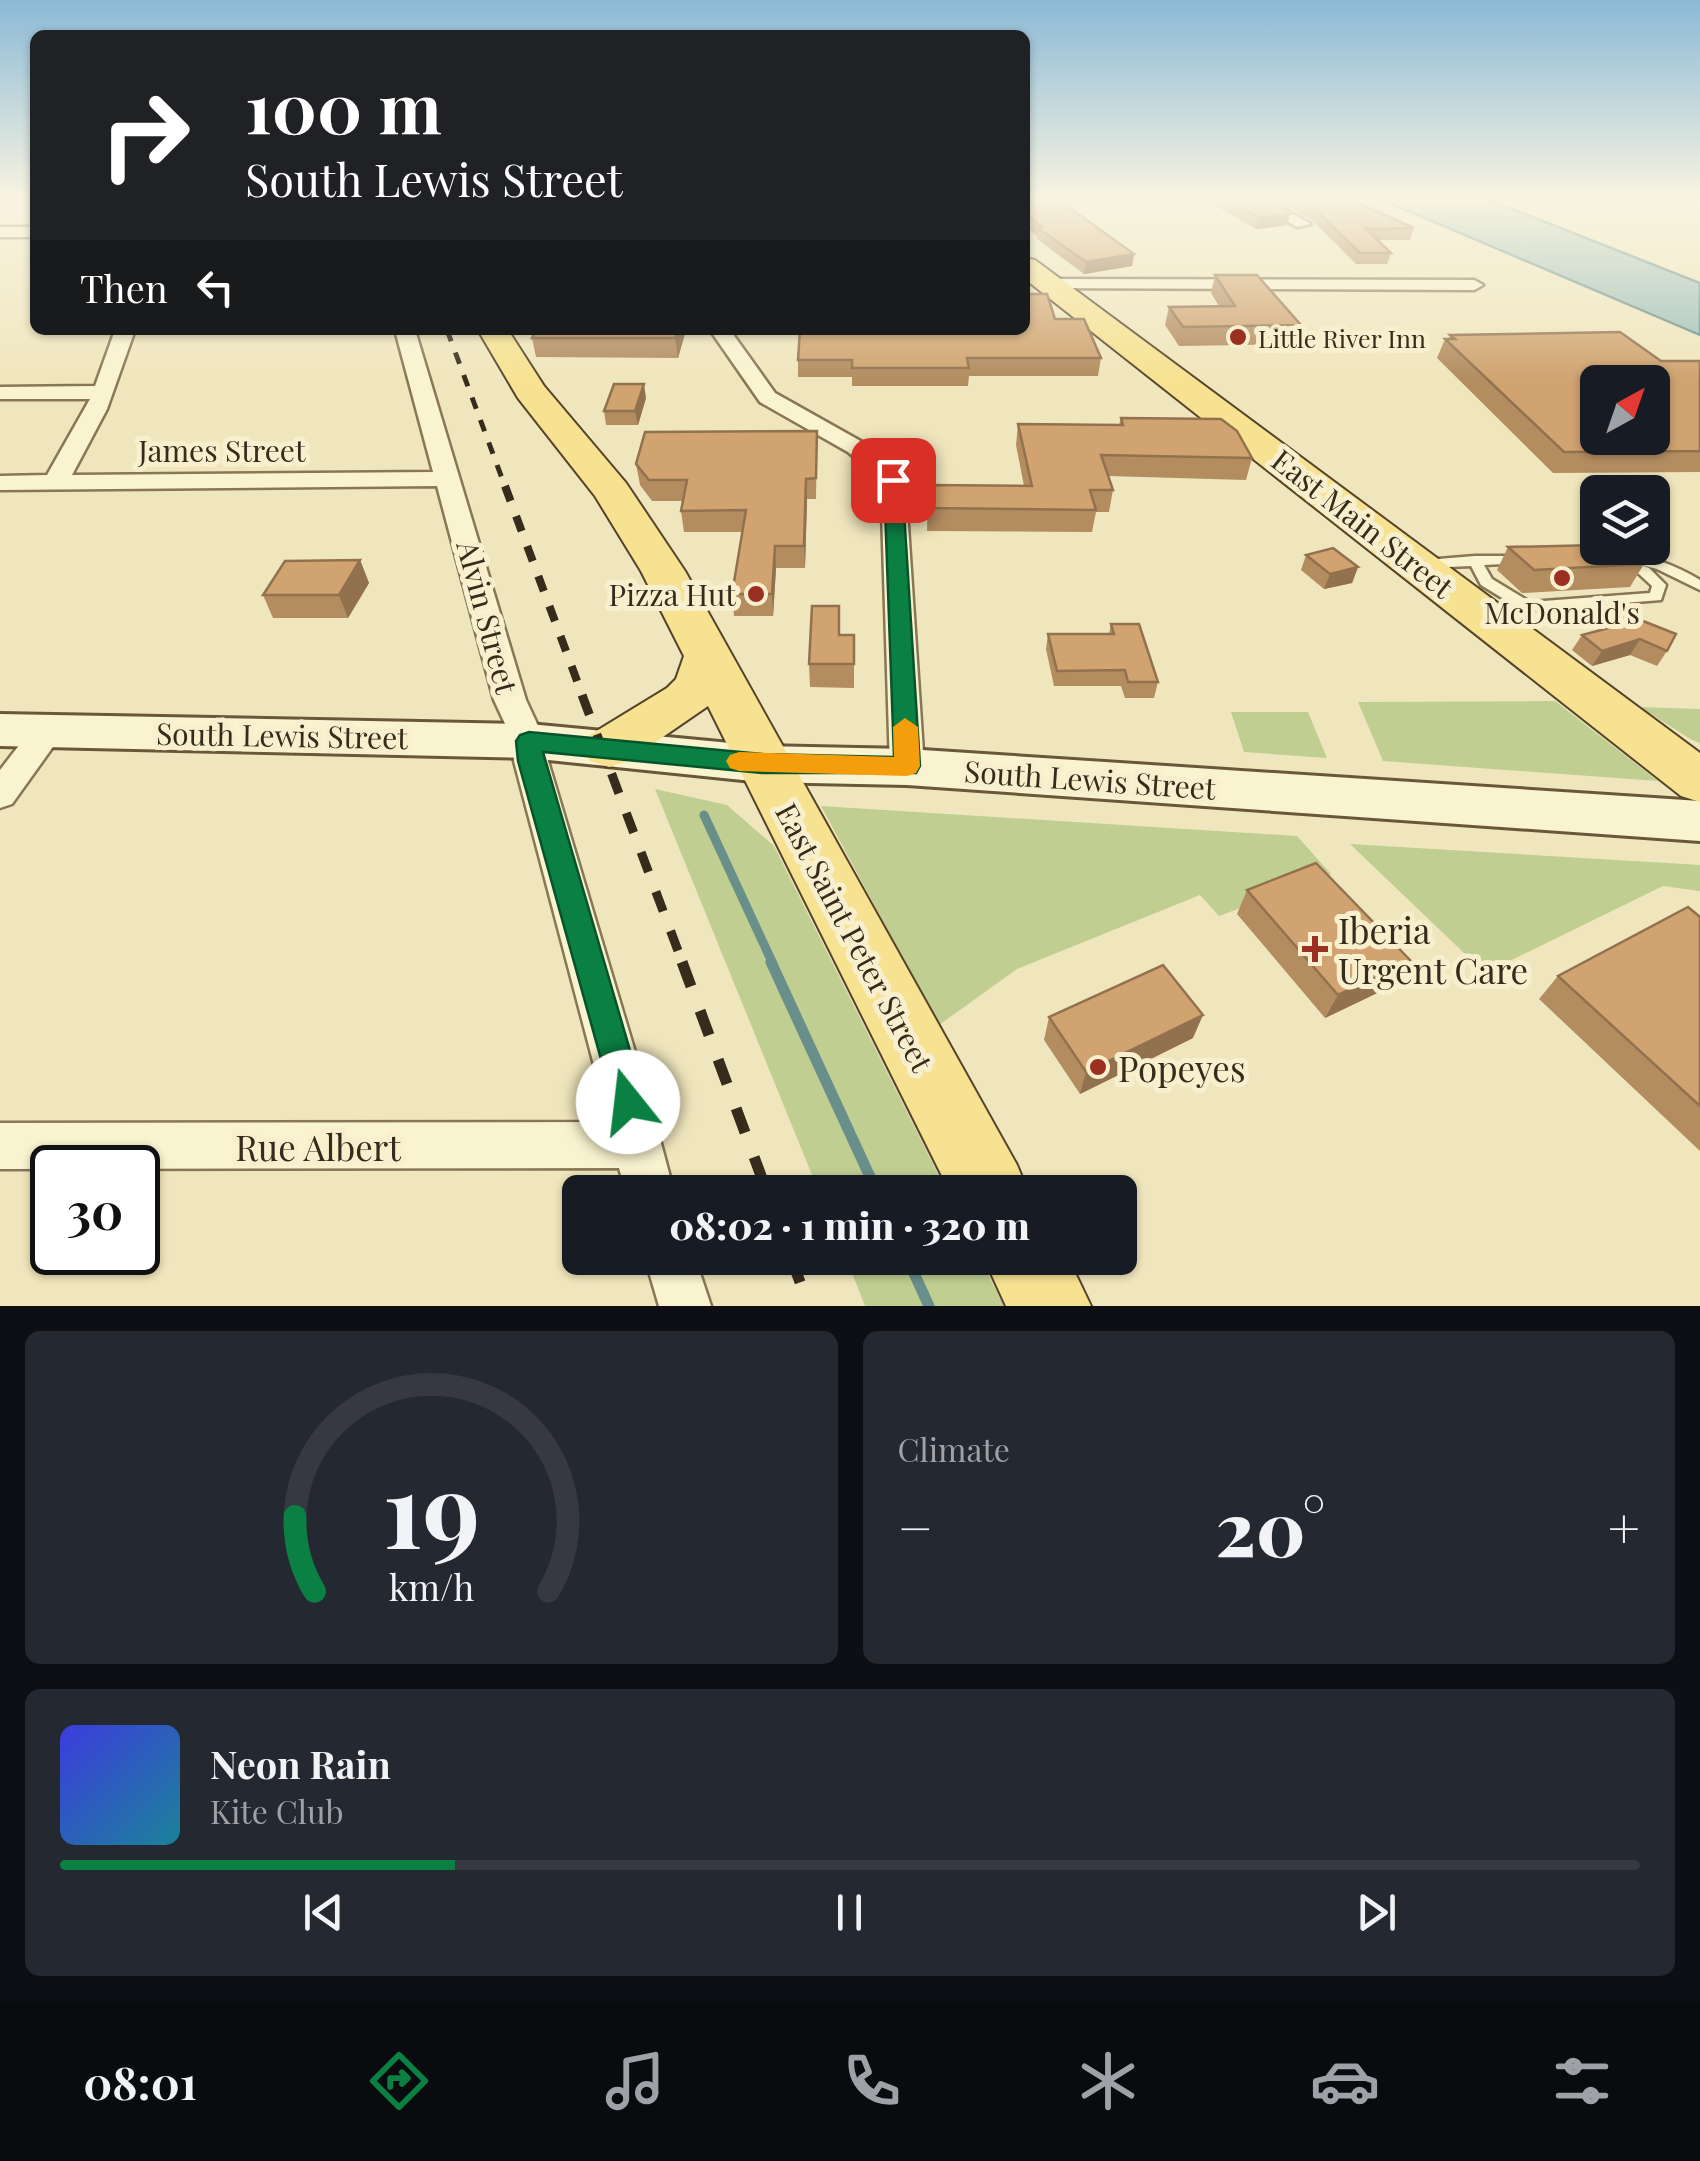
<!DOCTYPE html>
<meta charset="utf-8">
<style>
:root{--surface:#171b24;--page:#242831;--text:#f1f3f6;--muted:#9ea1a6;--line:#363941;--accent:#0b8043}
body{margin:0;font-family:"Playfair Display",serif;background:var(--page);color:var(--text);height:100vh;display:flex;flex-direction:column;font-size:38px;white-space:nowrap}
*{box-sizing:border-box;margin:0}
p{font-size:32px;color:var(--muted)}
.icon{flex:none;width:55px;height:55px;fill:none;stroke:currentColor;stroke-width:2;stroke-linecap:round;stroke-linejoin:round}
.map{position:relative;height:1306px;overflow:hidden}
.panel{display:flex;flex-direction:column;gap:25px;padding:25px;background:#0d0f14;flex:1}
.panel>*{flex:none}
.banner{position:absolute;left:30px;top:30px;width:1000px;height:305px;border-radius:15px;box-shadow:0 2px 8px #0004;background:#202124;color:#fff;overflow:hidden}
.needle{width:65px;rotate:40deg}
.fabs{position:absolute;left:1580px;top:365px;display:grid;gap:20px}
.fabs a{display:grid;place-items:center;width:90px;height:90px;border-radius:15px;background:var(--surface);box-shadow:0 2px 8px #0004;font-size:50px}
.speed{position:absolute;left:30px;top:1145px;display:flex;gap:20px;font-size:50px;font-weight:700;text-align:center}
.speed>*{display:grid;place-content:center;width:130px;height:130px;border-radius:50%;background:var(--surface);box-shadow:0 2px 8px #0004;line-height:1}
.speed .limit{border:5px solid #111;border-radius:15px;background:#fff;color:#111}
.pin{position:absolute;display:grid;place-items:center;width:85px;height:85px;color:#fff;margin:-42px;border-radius:20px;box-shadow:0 5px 15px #0006}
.me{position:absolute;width:110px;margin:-55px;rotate:344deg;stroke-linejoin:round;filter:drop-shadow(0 0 8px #0008)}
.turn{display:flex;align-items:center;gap:35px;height:210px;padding:0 50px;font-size:45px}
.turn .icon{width:130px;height:130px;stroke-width:2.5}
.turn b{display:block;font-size:70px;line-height:85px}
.then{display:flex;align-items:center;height:95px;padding:0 50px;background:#0003;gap:20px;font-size:38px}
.big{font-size:75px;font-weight:800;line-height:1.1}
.panel .card{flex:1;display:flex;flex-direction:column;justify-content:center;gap:15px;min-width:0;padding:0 35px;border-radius:15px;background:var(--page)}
.panel .dial{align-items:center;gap:0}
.dial svg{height:260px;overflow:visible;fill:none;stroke:var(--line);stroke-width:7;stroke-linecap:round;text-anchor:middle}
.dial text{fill:var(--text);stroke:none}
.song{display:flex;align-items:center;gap:30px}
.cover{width:120px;height:120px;border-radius:15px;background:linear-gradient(135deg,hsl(240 70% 55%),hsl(190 70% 35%))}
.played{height:10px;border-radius:5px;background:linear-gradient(90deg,var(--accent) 25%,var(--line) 25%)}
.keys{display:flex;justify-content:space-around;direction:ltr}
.heat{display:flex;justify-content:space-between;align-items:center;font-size:55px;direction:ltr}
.panel .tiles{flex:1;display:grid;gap:25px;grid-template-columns:1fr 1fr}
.card:last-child{grid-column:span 2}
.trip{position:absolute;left:562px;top:1175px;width:575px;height:100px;border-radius:15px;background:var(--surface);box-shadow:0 2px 8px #0004;font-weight:800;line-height:100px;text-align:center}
.menu{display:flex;height:160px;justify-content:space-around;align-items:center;background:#090b0e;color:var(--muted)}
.menu .icon{width:70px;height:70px}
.menu .on{color:var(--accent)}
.menu b{font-size:45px;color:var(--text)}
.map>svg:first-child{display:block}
.green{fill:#c0ce91}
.water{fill:#a1c1bb;stroke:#688f89;stroke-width:2.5}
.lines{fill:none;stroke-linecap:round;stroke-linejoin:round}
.stream-far1{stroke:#688f89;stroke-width:9}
.stream{stroke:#688f89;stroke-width:11}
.lane-casing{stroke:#887655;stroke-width:5}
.street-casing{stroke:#887655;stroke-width:5}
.secondary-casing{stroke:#6a5739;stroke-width:6}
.primary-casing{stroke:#55432a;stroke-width:4}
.lane{fill:#faf3d0;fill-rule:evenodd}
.street{fill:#faf3d0;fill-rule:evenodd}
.secondary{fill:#faf3d0;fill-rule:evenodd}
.primary{fill:#f6e291;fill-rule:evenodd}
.rail-far3{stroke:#372b1b;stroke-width:5;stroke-dasharray:12 12;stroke-linecap:butt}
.rail-far2{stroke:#372b1b;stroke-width:8;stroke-dasharray:16 16;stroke-linecap:butt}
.rail-far1{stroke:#372b1b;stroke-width:9;stroke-dasharray:21 21;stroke-linecap:butt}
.rail{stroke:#372b1b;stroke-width:11;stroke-dasharray:26 26;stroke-linecap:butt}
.wall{fill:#b38c60}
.shaded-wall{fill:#92724e}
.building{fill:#d0a370;stroke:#92724e;stroke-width:2.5;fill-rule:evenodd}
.route{fill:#0b8043;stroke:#07532c;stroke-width:2.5}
.slow{fill:#f59e0b}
.poi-dot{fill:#9a2f22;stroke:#f7efcd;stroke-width:4}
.labels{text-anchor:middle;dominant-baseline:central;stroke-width:10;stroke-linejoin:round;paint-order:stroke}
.far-poi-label{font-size:25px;fill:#372b1b;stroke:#f7efcd;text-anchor:start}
.street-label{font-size:30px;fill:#372b1b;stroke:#f7efcd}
.poi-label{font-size:30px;fill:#372b1b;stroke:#f7efcd;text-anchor:end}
.near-poi-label{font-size:35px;fill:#372b1b;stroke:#f7efcd;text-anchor:start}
.near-street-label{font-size:35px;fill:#372b1b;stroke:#f7efcd}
</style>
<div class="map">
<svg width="1700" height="1306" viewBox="0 0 1700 1306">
<rect width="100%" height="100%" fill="#f0e6bd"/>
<!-- green -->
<g class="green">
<path d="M 1555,701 L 1658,781 L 1383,761 L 1358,702 Z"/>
<path d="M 1640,707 L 1700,709 L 1700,743 L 1692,740 Z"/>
<path d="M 1231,712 L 1308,712 L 1327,758 L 1244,752 Z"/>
<path d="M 655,789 L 727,805 L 774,846 L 947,1192 L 819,1192 Z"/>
<path d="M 821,806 L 1297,836 L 1331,874 L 1219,916 L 1200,895 L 1017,969 L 939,1025 Z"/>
<path d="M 1350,844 L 1700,865 L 1700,891 L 1663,886 L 1485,973 Z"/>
<path d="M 846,1258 L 980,1258 L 1004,1306 L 865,1306 Z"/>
</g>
<!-- water -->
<path class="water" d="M 1380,199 L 1487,199 L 1700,283 L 1700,335 Z"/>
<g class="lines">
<!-- stream-far1 -->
<path class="stream-far1" d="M 704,815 L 773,964"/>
<!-- stream -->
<g class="stream">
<path d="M 771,962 L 877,1192"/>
<path d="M 907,1258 L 929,1306"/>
</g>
<defs>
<path id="lane" d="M 1620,554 C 1650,555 1675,565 1700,580 L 1700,590 L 1657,569 L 1638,564 L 1649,568 L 1666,585 L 1661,600 L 1486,614 L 1479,610 L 1481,607 L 1512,604 L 1481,585 L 1471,566 L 1426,568 L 1419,564 L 1426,560 L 1475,556 L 1527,556 L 1529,559 L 1527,562 L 1522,563 L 1484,565 L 1492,579 L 1530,602 L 1650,593 L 1652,586 L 1639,574 L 1622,567 L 1622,562 L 1615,561 L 1613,558 Z"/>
<g id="street">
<path d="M 1025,199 L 1073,199 L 1066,203 L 1025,208 Z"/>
<path d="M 1249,199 L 1266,199 L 1311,224 L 1297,227 Z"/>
<rect x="0" y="227" width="35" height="10"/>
<path d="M 1048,279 L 1474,280 L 1483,285 L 1474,290 L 1042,288 L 1039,284 Z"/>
<path d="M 115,330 L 135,330 L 107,409 L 72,475 L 433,472 L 395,330 L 415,330 L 526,700 L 545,741 L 548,761 L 650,1102 L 674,1192 L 626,1192 L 619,1168 L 0,1169 L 0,1123 L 609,1122 L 514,761 L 513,741 L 494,700 L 437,486 L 0,490 L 0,476 L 47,475 L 90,399 L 0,399 L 0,387 L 95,386 Z"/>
<path d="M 710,330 L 730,330 L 775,393 L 880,452 L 905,480 L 924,767 L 919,776 L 907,779 L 895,776 L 890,767 L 881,480 L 848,452 L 760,402 Z"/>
<path d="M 49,718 L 61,722 L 65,730 L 12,804 L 0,808 L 0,770 L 37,722 Z"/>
<path d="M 645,1258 L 695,1258 L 711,1306 L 659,1306 Z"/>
</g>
<path id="secondary" d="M 0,714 L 529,724 L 762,746 L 907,749 L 1700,801 L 1700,841 L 907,785 L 762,782 L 529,758 L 0,746 Z"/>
<g id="primary">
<path d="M 1025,258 L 1035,260 L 1700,753 L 1700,802 L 1681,796 L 1025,279 Z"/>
<path d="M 478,330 L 508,330 L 544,386 L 626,483 L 685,571 L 1017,1165 L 1028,1192 L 950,1192 L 708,706 L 628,761 L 609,767 L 590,761 L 583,748 L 590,735 L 667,688 L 676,679 L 684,656 L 641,571 L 595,496 L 518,398 Z"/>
<path d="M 984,1258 L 1068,1258 L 1091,1306 L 1006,1306 Z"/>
</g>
</defs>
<!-- lane casing -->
<use href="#lane" class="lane-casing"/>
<!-- street casing -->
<use href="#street" class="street-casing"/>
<!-- secondary casing -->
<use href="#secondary" class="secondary-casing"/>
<!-- primary casing -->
<use href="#primary" class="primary-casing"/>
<!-- lane -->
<use href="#lane" class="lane"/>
<!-- street -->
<use href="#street" class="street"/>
<!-- secondary -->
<use href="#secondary" class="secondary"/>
<!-- primary -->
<use href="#primary" class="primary"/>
<!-- rail-far3 -->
<path class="rail-far3" d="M 447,330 L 506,489"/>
<!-- rail-far2 -->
<path class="rail-far2" d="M 505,486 L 583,697"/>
<!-- rail-far1 -->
<path class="rail-far1" d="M 582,695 L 683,964"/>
<!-- rail -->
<g class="rail">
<path d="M 682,962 L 767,1192"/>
<path d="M 791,1258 L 809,1306"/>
</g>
</g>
<!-- wall -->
<g class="wall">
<path d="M 1202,198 L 1264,198 L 1290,214 L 1287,225 L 1256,229 Z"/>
<path d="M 1273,198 L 1347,198 L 1414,228 L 1410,240 L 1378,240 L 1391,253 L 1387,264 L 1356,264 L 1313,221 Z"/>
<path d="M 1025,200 L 1134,254 L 1132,266 L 1084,274 L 1037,239 L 1037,236 L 1025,226 Z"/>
<path d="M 1215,275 L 1301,325 L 1295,344 L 1179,346 L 1165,325 L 1169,307 L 1219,306 L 1211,293 Z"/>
<path d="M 1055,319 L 1101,358 L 1098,376 L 969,376 L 968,386 L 852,386 L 852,377 L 798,377 L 798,360 Z"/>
<path d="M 686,330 L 678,358 L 536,357 L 532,338 Z"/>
<path d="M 1450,335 L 1661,361 L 1700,361 L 1700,472 L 1553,473 L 1437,358 L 1445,339 L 1449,339 Z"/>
<path d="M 646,398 L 638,425 L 606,425 L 604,411 Z"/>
<path d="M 1121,418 L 1252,458 L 1246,480 L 1108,476 L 1113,490 L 1109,512 L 1096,512 L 1092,532 L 927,531 L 928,485 L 1024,486 L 1016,445 L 1018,424 L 1119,425 Z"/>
<path d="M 817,431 L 816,499 L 807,499 L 805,568 L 776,568 L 773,616 L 734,616 L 732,594 L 742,532 L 684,532 L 681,511 L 683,501 L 652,501 L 640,485 L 636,464 Z"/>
<path d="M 1508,547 L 1644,564 L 1630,587 L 1522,593 L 1497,570 Z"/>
<path d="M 1306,555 L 1358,567 L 1352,583 L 1324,589 L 1301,570 Z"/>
<path d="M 360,560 L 369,583 L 348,618 L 273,618 L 263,595 Z"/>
<path d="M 1615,610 L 1667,651 L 1657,666 L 1630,655 L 1592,666 L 1572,650 L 1582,635 L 1603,629 Z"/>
<path d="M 1111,624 L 1158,682 L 1154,698 L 1125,698 L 1121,686 L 1054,686 L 1046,649 L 1048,634 L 1109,634 Z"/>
<path d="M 839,635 L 854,635 L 854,688 L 810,687 L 809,664 Z"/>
<path d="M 1247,890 L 1411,961 L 1396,984 L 1325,1018 L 1237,914 Z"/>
<path d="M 1700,917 L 1700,1151 L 1539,999 L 1558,976 Z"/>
<path d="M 1049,1017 L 1193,1038 L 1080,1094 L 1044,1040 Z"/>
</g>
<!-- shaded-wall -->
<g class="shaded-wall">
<path d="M 1290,214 L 1287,225 L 1256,229 L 1259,218 Z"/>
<path d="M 1134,254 L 1132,266 L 1084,274 L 1086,262 Z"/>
<path d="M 678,330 L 686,330 L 678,358 L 675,338 Z"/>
<path d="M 644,384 L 646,398 L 638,425 L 635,411 Z"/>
<path d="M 806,479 L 807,499 L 805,568 L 804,546 Z"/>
<path d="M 775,546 L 776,568 L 773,616 L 772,594 Z"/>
<path d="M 360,560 L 369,583 L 348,618 L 339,595 Z"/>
<path d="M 1358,567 L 1352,583 L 1324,589 L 1330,574 Z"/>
<path d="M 1640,639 L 1630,655 L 1592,666 L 1602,651 Z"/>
<path d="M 1411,961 L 1396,984 L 1325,1018 L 1338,995 Z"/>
<path d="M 1203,1015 L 1193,1038 L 1080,1094 L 1086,1072 Z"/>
</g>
<!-- building -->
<g class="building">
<path d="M 1056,198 L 1134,254 L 1086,262 L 1038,228 L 1042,227 L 1025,214 L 1025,200 Z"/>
<path d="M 1223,198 L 1264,198 L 1290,214 L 1259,218 Z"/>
<path d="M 1295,198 L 1347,198 L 1414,228 L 1366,229 L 1391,253 L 1360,253 L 1316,210 Z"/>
<path d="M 1215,275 L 1257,275 L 1301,325 L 1183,327 L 1169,307 L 1235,306 Z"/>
<path d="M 1025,294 L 1047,294 L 1055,319 L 1084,319 L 1101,358 L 967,358 L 969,368 L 852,368 L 852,360 L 798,360 L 800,330 L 1025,330 Z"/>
<path d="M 536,330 L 678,330 L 675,338 L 532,338 Z"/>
<path d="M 1620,332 L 1661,361 L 1700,361 L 1700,451 L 1564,452 L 1445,339 L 1455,339 L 1450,335 ZM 1598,382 L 1652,382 L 1652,438 L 1598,438 Z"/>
<path d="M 614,384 L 644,384 L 635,411 L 604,411 Z"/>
<path d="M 1121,418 L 1221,419 L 1237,431 L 1252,458 L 1101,455 L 1113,490 L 1090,490 L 1096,510 L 929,508 L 928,485 L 1032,486 L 1018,424 L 1123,425 Z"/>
<path d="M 817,431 L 816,478 L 806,479 L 804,546 L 775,546 L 772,594 L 732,594 L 746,510 L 681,511 L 687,480 L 649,480 L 636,464 L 645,432 Z"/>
<path d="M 1598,545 L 1598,548 L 1626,548 L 1644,564 L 1534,570 L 1508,547 Z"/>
<path d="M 1333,548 L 1358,567 L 1330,574 L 1306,555 Z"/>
<path d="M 360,560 L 339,595 L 263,595 L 285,561 Z"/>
<path d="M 812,606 L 839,606 L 839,635 L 854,635 L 854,664 L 809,664 Z"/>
<path d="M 1615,610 L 1676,634 L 1667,651 L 1640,639 L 1602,651 L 1582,635 L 1612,627 L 1608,626 Z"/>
<path d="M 1111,624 L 1139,624 L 1158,682 L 1128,682 L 1125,670 L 1057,671 L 1048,634 L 1114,634 Z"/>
<path d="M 1316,863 L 1411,961 L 1338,995 L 1247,890 Z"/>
<path d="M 1688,907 L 1700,917 L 1700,1106 L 1558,976 Z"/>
<path d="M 1163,965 L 1203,1015 L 1086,1072 L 1049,1017 Z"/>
</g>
<!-- sky -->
<linearGradient id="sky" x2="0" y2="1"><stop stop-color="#8bb9d6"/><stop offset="0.52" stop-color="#f8f4e1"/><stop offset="1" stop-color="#f8f4e1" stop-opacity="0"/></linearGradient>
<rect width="1700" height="381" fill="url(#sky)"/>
<!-- route -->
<path class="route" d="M 893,474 L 902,480 L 920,766 L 916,773 L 762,773 L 543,752 L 645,1102 L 640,1113 L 628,1118 L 616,1113 L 518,761 L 516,741 L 520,735 L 529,732 L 762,754 L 894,757 L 884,480 Z"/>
<!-- slow -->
<path class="slow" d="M 905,718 L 918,727 L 920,766 L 916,773 L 907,776 L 739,771 L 730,768 L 726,761 L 730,755 L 739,752 L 894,757 L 893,727 Z"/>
<!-- markers -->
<g class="poi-dot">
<circle cx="1238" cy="337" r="10"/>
<circle cx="1562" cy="578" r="10"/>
<circle cx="756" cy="594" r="10"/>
<path d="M1310 934h10v10h10v10h-10v10h-10v-10h-10v-10h10z"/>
<circle cx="1098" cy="1067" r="10"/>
</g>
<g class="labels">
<!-- far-poi labels -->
<g class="far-poi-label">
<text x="1258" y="337">Little River Inn</text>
</g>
<!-- street labels -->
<g class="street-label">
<text x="222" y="450">James Street</text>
<text transform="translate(1363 523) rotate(38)">East Main Street</text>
<text transform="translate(488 617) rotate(75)">Alvin Street</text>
<text transform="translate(282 735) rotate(1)">South Lewis Street</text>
<text transform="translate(1090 779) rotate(4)">South Lewis Street</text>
<text transform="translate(855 937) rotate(62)">East Saint Peter Street</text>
</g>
<!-- poi labels -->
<g class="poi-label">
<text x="736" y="594">Pizza Hut</text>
<text x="1562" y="612" text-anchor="middle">McDonald's</text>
</g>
<!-- near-poi labels -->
<g class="near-poi-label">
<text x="1338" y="929">Iberia<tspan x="1338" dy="40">Urgent Care</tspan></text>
<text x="1118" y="1067">Popeyes</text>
</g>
<!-- near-street labels -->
<g class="near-street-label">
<text x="318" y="1146">Rue Albert</text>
</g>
</g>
</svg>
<div class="fabs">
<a><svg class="needle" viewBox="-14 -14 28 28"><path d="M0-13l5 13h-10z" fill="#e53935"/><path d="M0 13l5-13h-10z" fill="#9ea1a6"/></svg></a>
<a><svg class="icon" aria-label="layers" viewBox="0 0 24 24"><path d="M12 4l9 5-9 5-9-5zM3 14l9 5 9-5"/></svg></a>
</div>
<div class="speed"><div class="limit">30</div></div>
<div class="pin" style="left:893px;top:480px;background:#d93025"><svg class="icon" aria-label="arrive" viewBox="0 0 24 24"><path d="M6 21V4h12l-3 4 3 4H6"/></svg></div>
<svg class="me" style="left:628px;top:1102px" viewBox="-20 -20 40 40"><circle r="19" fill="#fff"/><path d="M0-13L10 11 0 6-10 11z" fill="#0b8043"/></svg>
<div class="trip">08:02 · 1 min · 320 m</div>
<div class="banner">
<div class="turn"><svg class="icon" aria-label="right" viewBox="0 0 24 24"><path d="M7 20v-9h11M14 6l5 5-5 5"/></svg><div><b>100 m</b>South Lewis Street</div></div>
<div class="then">Then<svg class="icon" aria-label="left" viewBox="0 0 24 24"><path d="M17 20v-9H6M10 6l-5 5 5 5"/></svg></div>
</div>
</div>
<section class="panel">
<div class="tiles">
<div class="card dial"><svg viewBox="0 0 100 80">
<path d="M14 69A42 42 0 1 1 86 69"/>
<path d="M14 69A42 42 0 0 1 8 46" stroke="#0b8043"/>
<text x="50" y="56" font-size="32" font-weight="700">19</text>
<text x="50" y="72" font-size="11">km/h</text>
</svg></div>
<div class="card"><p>Climate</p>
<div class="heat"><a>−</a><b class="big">20°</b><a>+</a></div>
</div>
<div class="card">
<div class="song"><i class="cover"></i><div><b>Neon Rain</b><p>Kite Club</p></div></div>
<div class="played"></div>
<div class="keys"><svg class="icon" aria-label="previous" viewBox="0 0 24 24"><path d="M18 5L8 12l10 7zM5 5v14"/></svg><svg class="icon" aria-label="pause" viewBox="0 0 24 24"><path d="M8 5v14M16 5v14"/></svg><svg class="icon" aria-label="next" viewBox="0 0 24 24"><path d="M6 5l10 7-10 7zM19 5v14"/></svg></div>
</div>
</div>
</section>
<nav class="menu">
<b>08:01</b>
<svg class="icon on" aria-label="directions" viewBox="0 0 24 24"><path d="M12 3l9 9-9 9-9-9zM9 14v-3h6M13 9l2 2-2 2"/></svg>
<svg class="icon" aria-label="music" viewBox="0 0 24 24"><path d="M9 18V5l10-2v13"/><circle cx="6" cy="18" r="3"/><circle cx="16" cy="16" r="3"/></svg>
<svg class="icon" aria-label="phone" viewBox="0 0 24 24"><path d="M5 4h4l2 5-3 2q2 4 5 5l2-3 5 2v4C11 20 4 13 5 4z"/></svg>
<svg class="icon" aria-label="climate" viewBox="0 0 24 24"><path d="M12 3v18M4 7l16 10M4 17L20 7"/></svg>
<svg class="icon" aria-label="car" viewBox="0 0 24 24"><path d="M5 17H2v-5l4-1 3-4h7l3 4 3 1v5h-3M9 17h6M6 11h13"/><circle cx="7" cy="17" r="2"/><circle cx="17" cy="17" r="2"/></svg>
<svg class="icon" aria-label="filters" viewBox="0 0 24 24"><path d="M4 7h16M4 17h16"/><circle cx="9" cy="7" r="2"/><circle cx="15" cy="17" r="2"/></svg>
</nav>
